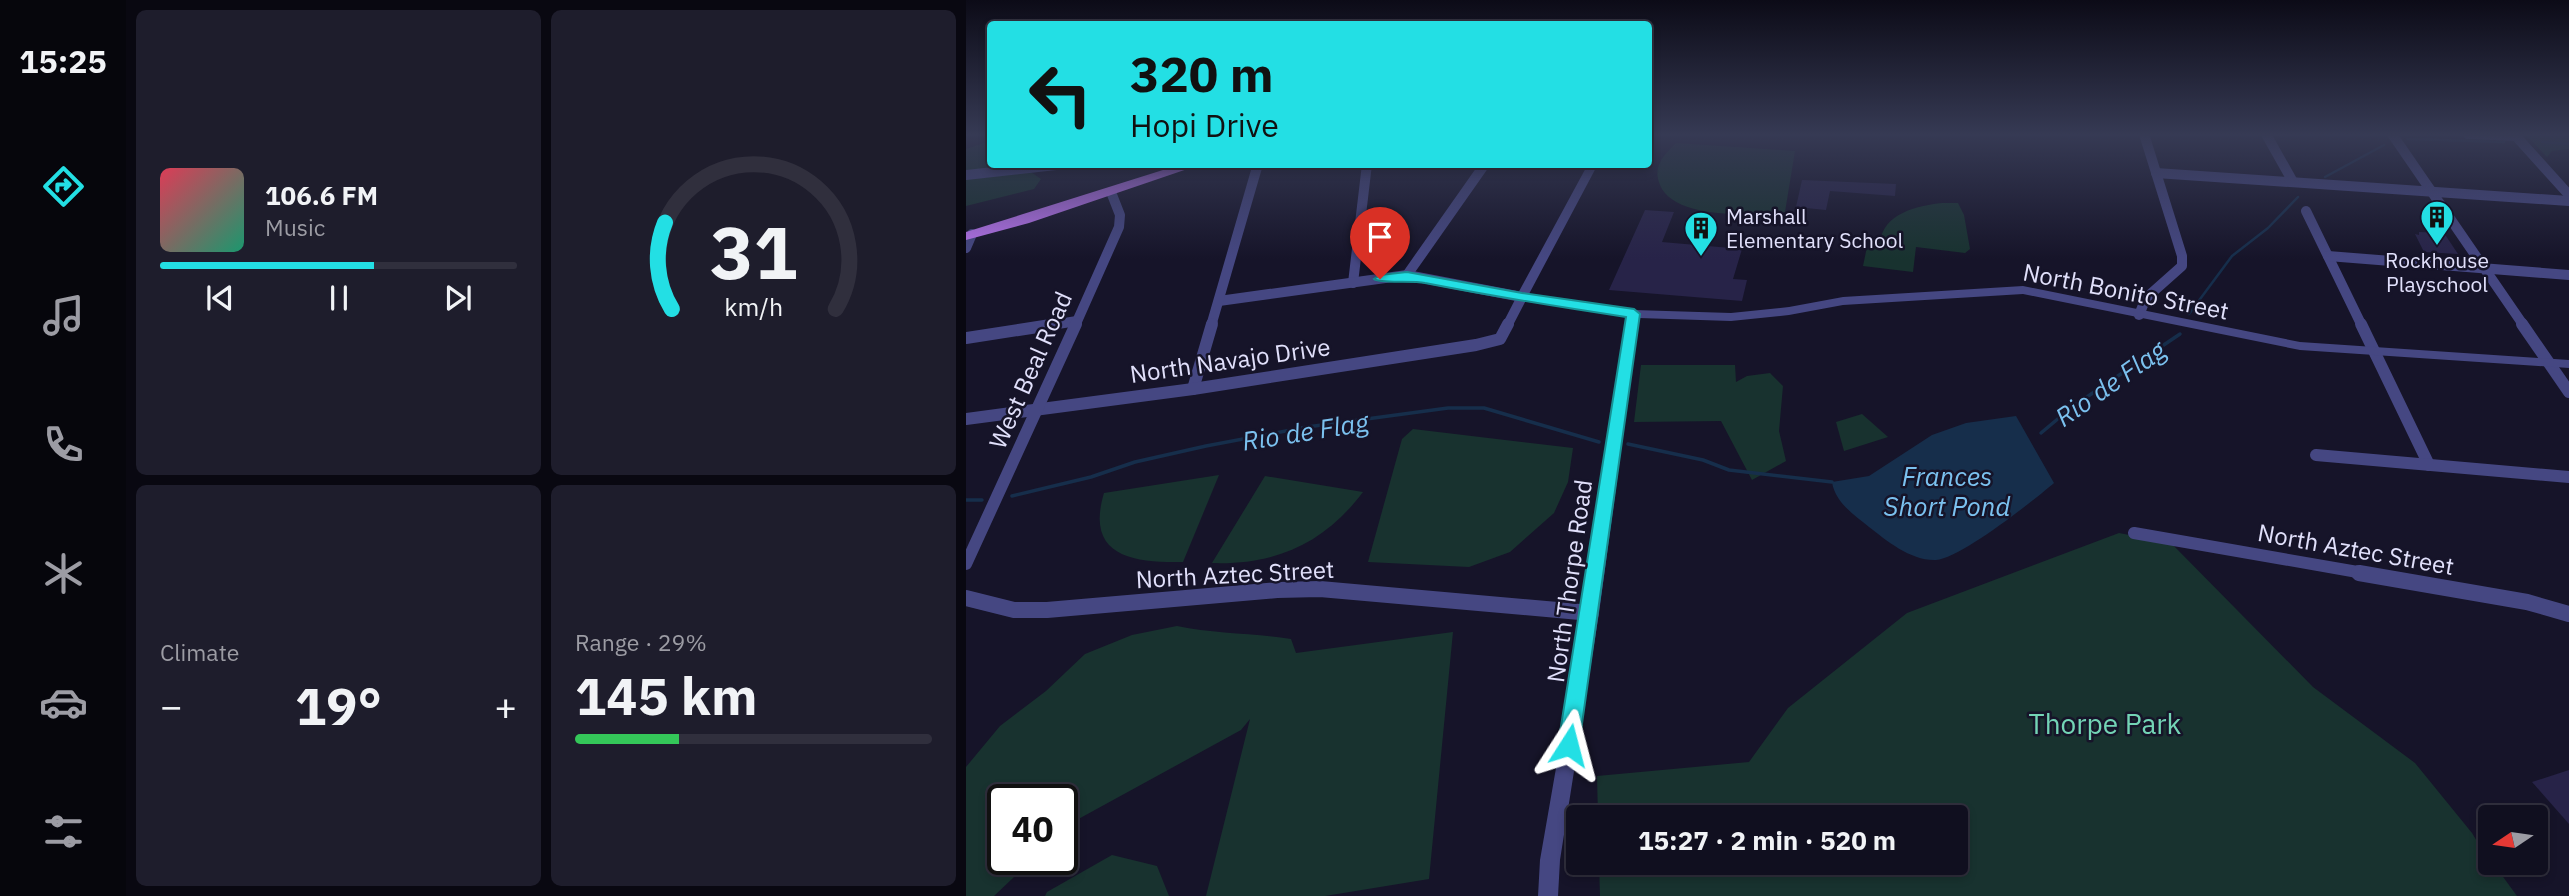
<!DOCTYPE html>
<meta charset="utf-8">
<style>
:root{--surface:#100f1f;--page:#1e1d2c;--text:#f1f3f6;--muted:#9c9ca4;--line:#302f3d;--accent:#23dfe4}
body{margin:0;font-family:"IBM Plex Sans",sans-serif;background:var(--page);color:var(--text);height:100vh;display:flex;flex-direction:column;font-size:26px;white-space:nowrap}
*{box-sizing:border-box;margin:0}
p{font-size:23px;color:var(--muted)}
.icon{flex:none;width:38px;height:38px;fill:none;stroke:currentColor;stroke-width:2;stroke-linecap:round;stroke-linejoin:round}
.map{position:relative;flex:1;overflow:hidden}
.sheet{display:flex;flex-direction:column;gap:10px;padding:10px;background:#090811;width:840px}
.sheet>*{flex:none}
.hud{position:absolute;left:21px;top:21px;width:665px;height:147px;border-radius:7px;box-shadow:0 4px 10px #0003,0 0 0 2px var(--line);background:#23dfe4;color:#111;overflow:hidden}
.needle{width:46px;rotate:257deg}
.controls{position:absolute;left:1512px;top:805px;display:grid;gap:14px}
.controls a{display:grid;place-items:center;width:70px;height:70px;border-radius:7px;background:var(--surface);box-shadow:0 4px 10px #0003,0 0 0 2px var(--line);font-size:35px}
.speed{position:absolute;left:21px;top:784px;display:flex;gap:14px;font-size:35px;font-weight:700;text-align:center}
.speed>*{display:grid;place-content:center;width:91px;height:91px;border-radius:50%;background:var(--surface);box-shadow:0 4px 10px #0003,0 0 0 2px var(--line);line-height:1}
.speed .limit{border:4px solid #111;border-radius:10px;background:#fff;color:#111}
.pin{position:absolute;display:grid;place-items:center;width:60px;height:60px;color:#fff;margin:-72px -30px;border-radius:50% 50% 50% 0;rotate:-45deg;box-shadow:0 0 7px #0007}
.pin .icon{rotate:45deg}
.me{position:absolute;width:77px;margin:-38px;rotate:9deg;stroke-linejoin:round;filter:drop-shadow(0 0 5px #0008)}
.turn{display:flex;align-items:center;gap:24px;height:147px;padding:0 28px;font-size:32px}
.turn .icon{width:91px;height:91px;stroke-width:2.5}
.turn b{display:block;font-size:49px;line-height:60px}
.big{font-size:52px;font-weight:800;line-height:1.1}
.sheet .card{flex:1;display:flex;flex-direction:column;justify-content:center;gap:10px;min-width:0;padding:0 24px;border-radius:10px;background:var(--page)}
.sheet .dial{align-items:center;gap:0}
.dial svg{height:182px;overflow:visible;fill:none;stroke:var(--line);stroke-width:7;stroke-linecap:round;text-anchor:middle}
.dial text{fill:var(--text);stroke:none}
.song{display:flex;align-items:center;gap:21px}
.cover{width:84px;height:84px;border-radius:10px;background:linear-gradient(135deg,hsl(350 70% 55%),hsl(160 70% 35%))}
.played{height:7px;border-radius:4px;background:linear-gradient(90deg,var(--accent) 60%,var(--line) 60%)}
.keys{display:flex;justify-content:space-around;direction:ltr}
.heat{display:flex;justify-content:space-between;align-items:center;font-size:38px;direction:ltr}
.charge{height:10px;border-radius:5px;background:linear-gradient(90deg,#34c759 29%,var(--line) 0)}
.sheet .tiles{flex:1;display:grid;gap:10px;grid-template-columns:repeat(2,1fr)}
.trip{position:absolute;left:600px;top:805px;width:402px;height:70px;border-radius:7px;background:var(--surface);box-shadow:0 4px 10px #0003,0 0 0 2px var(--line);font-weight:800;line-height:70px;text-align:center}
main{display:flex;flex:1;min-height:0}
.menu{display:flex;flex-direction:column;width:126px;justify-content:space-around;align-items:center;background:#06060c;color:var(--muted)}
.menu .icon{width:49px;height:49px}
.menu .current{color:var(--accent)}
.menu b{font-size:32px;color:var(--text)}
.map>svg:first-child{display:block}
.green{fill:#18322f}
.water{fill:#162e4b}
.lines{fill:none;stroke-linecap:round;stroke-linejoin:round}
.stream-far1{stroke:#162e4b;stroke-width:2.5}
.stream{stroke:#162e4b;stroke-width:3.5}
.building{fill:#272348}
.minor-far2{stroke:#454782;stroke-width:10}
.minor-far1{stroke:#454782;stroke-width:12}
.minor{stroke:#454782;stroke-width:16}
.tertiary{fill:#454782;fill-rule:evenodd}
.primary{fill:#b874ee;fill-rule:evenodd}
.route{fill:#23dfe4;stroke:#179194;stroke-width:2}
.labels{text-anchor:middle;dominant-baseline:central;stroke-width:5;stroke-linejoin:round;paint-order:stroke}
.far-poi-label{font-size:21px;fill:#e1e0fb;stroke:#161429;text-anchor:start}
.street-label{font-size:24px;fill:#e1e0fb;stroke:#161429}
.water-label{font-size:26px;font-style:italic;fill:#7bc1ef;stroke:#161429}
.near-park-label{font-size:28px;fill:#73d4b5;stroke:#161429}
</style>
<main>
<nav class="menu">
<b>15:25</b>
<svg class="icon current" aria-label="directions" viewBox="0 0 24 24"><path d="M12 3l9 9-9 9-9-9zM9 14v-3h6M13 9l2 2-2 2"/></svg>
<svg class="icon" aria-label="music" viewBox="0 0 24 24"><path d="M9 18V5l10-2v13"/><circle cx="6" cy="18" r="3"/><circle cx="16" cy="16" r="3"/></svg>
<svg class="icon" aria-label="phone" viewBox="0 0 24 24"><path d="M5 4h4l2 5-3 2q2 4 5 5l2-3 5 2v4C11 20 4 13 5 4z"/></svg>
<svg class="icon" aria-label="climate" viewBox="0 0 24 24"><path d="M12 3v18M4 7l16 10M4 17L20 7"/></svg>
<svg class="icon" aria-label="car" viewBox="0 0 24 24"><path d="M5 17H2v-5l4-1 3-4h7l3 4 3 1v5h-3M9 17h6M6 11h13"/><circle cx="7" cy="17" r="2"/><circle cx="17" cy="17" r="2"/></svg>
<svg class="icon" aria-label="filters" viewBox="0 0 24 24"><path d="M4 7h16M4 17h16"/><circle cx="9" cy="7" r="2"/><circle cx="15" cy="17" r="2"/></svg>
</nav>
<section class="sheet">
<div class="tiles">
<div class="card">
<div class="song"><i class="cover"></i><div><b>106.6 FM</b><p>Music</p></div></div>
<div class="played"></div>
<div class="keys"><svg class="icon" aria-label="previous" viewBox="0 0 24 24"><path d="M18 5L8 12l10 7zM5 5v14"/></svg><svg class="icon" aria-label="pause" viewBox="0 0 24 24"><path d="M8 5v14M16 5v14"/></svg><svg class="icon" aria-label="next" viewBox="0 0 24 24"><path d="M6 5l10 7-10 7zM19 5v14"/></svg></div>
</div>
<div class="card dial"><svg viewBox="0 0 100 80">
<path d="M14 69A42 42 0 1 1 86 69"/>
<path d="M14 69A42 42 0 0 1 11 31" stroke="#23dfe4"/>
<text x="50" y="56" font-size="32" font-weight="700">31</text>
<text x="50" y="72" font-size="11">km/h</text>
</svg></div>
<div class="card"><p>Climate</p>
<div class="heat"><a>−</a><b class="big">19°</b><a>+</a></div>
</div>
<div class="card"><p>Range · 29%</p><b class="big">145 km</b><div class="charge"></div></div>
</div>
</section>
<div class="map">
<svg width="1603" height="896" viewBox="0 0 1603 896">
<rect width="100%" height="100%" fill="#161429"/>
<!-- green -->
<g class="green">
<path d="M 1559,134 L 1603,134 L 1603,149 L 1586,151 L 1581,157 Z"/>
<path d="M 24,141 L 24,164 L 63,165 L 65,172 L 75,179 L 68,189 L 0,206 L 0,149 Z"/>
<path d="M 710,143 L 829,151 L 819,212 C 788,215 708,220 694,185 C 686,166 698,155 710,143 Z"/>
<path d="M 976,203 L 992,203 L 998,215 L 1004,249 L 999,253 L 950,247 L 947,272 L 897,266 L 902,242 L 914,243 C 917,213 951,206 976,203 Z"/>
<path d="M 675,365 L 769,365 L 770,382 L 781,376 L 804,373 L 817,386 L 813,431 L 820,461 L 786,480 L 755,421 L 668,422 Z"/>
<path d="M 896,414 L 922,437 L 878,451 L 870,422 Z"/>
<path d="M 447,429 L 607,448 L 602,482 L 588,513 L 544,552 L 503,567 L 402,562 L 436,439 Z"/>
<path d="M 253,475 L 217,562 C 166,563 119,556 138,493 Z"/>
<path d="M 299,476 L 397,492 C 358,544 309,565 246,563 Z"/>
<path d="M 1153,533 L 1205,543 L 1347,687 L 1449,763 L 1506,833 L 1524,863 L 1527,863 L 1551,896 L 634,896 L 633,863 L 990,863 L 990,817 L 632,817 L 631,776 L 783,762 L 822,708 L 941,613 Z"/>
<path d="M 211,626 C 249,634 287,633 325,639 L 330,653 L 487,632 L 463,879 L 359,896 L 240,896 L 284,719 L 275,730 L 96,828 L 96,800 L 37,800 L 37,859 L 67,859 L 28,896 L 0,896 L 0,767 L 34,726 L 80,691 L 119,654 L 166,635 Z"/>
<path d="M 146,855 L 191,866 L 203,896 L 79,896 L 81,892 Z"/>
</g>
<!-- water -->
<path class="water" d="M 1050,416 L 1088,483 C 1067,501 995,558 970,560 C 945,561 921,541 903,527 C 887,514 869,502 866,482 L 903,476 L 966,435 L 1000,423 Z"/>
<g class="lines">
<!-- stream-far1 -->
<g class="stream-far1">
<path d="M 1442,139 L 1538,142"/>
<path d="M 1576,142 L 1603,144"/>
<path d="M 1359,177 L 1418,145"/>
<path d="M 1223,314 L 1266,256 L 1302,228 L 1332,197"/>
</g>
<!-- stream -->
<g class="stream">
<path d="M 1075,433 L 1106,407 L 1214,334"/>
<path d="M 662,444 L 737,460 L 763,470 L 866,482"/>
<path d="M 46,496 L 125,477 L 169,462 L 240,446 L 341,427 L 482,408 L 518,408 L 633,442"/>
<path d="M 0,500 L 16,500"/>
</g>
</g>
<!-- building -->
<g class="building">
<path d="M 836,180 L 930,184 L 929,196 L 864,191 L 860,210 L 830,207 Z"/>
<path d="M 679,210 L 708,212 L 696,242 L 776,249 L 767,279 L 781,280 L 776,301 L 643,290 Z"/>
<path d="M 1453,232 L 1478,233 L 1492,254 L 1458,252 L 1449,234 L 1453,235 Z"/>
<path d="M 1603,770 L 1603,824 L 1566,782 Z"/>
</g>
<g class="lines">
<!-- minor-far2 -->
<g class="minor-far2">
<path d="M 1300,134 L 1327,182"/>
<path d="M 1426,134 L 1558,326"/>
<path d="M 1502,134 L 1551,136"/>
<path d="M 1548,134 L 1603,195"/>
<path d="M 1190,173 L 1603,201"/>
<path d="M 0,175 L 99,164"/>
<path d="M 1340,211 L 1396,326"/>
<path d="M 0,248 L 6,234"/>
<path d="M 1362,256 L 1603,275"/>
<path d="M 441,275 L 519,164"/>
<path d="M 387,283 L 401,164"/>
<path d="M 253,301 L 441,275 L 556,297 L 541,326"/>
<path d="M 1173,315 L 1180,298 L 1216,266 L 1216,256 L 1178,134"/>
<path d="M 79,326 L 111,321"/>
<path d="M 109,326 L 153,227 L 154,215 L 145,192"/>
<path d="M 245,326 L 292,164"/>
</g>
<!-- minor-far1 -->
<g class="minor-far1">
<path d="M 1395,324 L 1463,465"/>
<path d="M 1556,324 L 1603,392"/>
<path d="M 0,338 L 91,324"/>
<path d="M 227,389 L 246,324"/>
<path d="M 0,419 L 227,389 L 510,345 L 534,339 L 542,324"/>
<path d="M 1350,455 L 1603,477"/>
<path d="M 1168,533 L 1403,574"/>
<path d="M 0,564 L 110,324"/>
</g>
<!-- minor -->
<g class="minor">
<path d="M 1393,573 L 1561,602 L 1603,614"/>
<path d="M 0,598 L 48,610 L 81,610 L 311,590 L 354,589 L 625,613"/>
</g>
<!-- tertiary -->
<path class="tertiary" d="M 622,164 L 632,164 L 563,294 L 668,310 L 765,313 L 823,307 L 877,297 L 1057,286 L 1334,342 L 1603,360 L 1603,368 L 1334,350 L 1057,294 L 877,305 L 823,315 L 765,321 L 673,318 L 633,613 L 594,860 L 592,896 L 572,896 L 574,860 L 617,613 L 662,317 L 556,301 L 550,297 Z"/>
<!-- primary -->
<path class="primary" d="M 216,164 L 236,164 L 63,223 L 0,240 L 0,232 Z"/>
</g>
<!-- sky -->
<linearGradient id="sky" x2="0" y2="1"><stop stop-color="#0c0b17"/><stop offset="0.52" stop-color="#363a54"/><stop offset="1" stop-color="#363a54" stop-opacity="0"/></linearGradient>
<rect width="1603" height="259" fill="url(#sky)"/>
<!-- route -->
<path class="route" d="M 441,272 L 556,293 L 668,309 L 674,314 L 613,745 L 610,752 L 603,755 L 595,752 L 592,745 L 660,317 C 593,307 526,296 459,283 C 446,280 413,284 408,279 L 414,275 Z"/>
<!-- icons -->
<defs>
<symbol id="building-pin" viewBox="-11 -11 22 30"><path d="M0 17L-7.5 6A9.5 9.5 0 1 1 7.5 6Z" fill="#23dfe4" stroke="#161429"/><path d="M-4-6H4V6H1V3H-1V6H-4ZM-2.5-4.3h1.7v1.8h-1.7ZM.8-4.3h1.7v1.8H.8ZM-2.5-1h1.7V.8h-1.7ZM.8-1h1.7V.8H.8Z" fill="#111"/></symbol>
</defs>
<g fill-rule="evenodd">
<use href="#building-pin" x="1452" y="198" width="38" height="52"/>
<use href="#building-pin" x="716" y="209" width="38" height="52"/>
</g>
<g class="labels">
<!-- far-poi labels -->
<g class="far-poi-label">
<text x="760" y="216">Marshall<tspan x="760" dy="24">Elementary School</tspan></text>
<text x="1471" y="260" text-anchor="middle">Rockhouse<tspan x="1471" dy="24">Playschool</tspan></text>
</g>
<!-- street labels -->
<g class="street-label">
<text transform="translate(1160 291) rotate(11)">North Bonito Street</text>
<text transform="translate(264 360) rotate(-8)">North Navajo Drive</text>
<text transform="translate(64 370) rotate(-66)">West Beal Road</text>
<text transform="translate(1390 549) rotate(10)">North Aztec Street</text>
<text transform="translate(269 574) rotate(-3)">North Aztec Street</text>
<text transform="translate(603 581) rotate(-82)">North Thorpe Road</text>
</g>
<!-- water labels -->
<g class="water-label">
<text transform="translate(1144 383) rotate(-35)">Rio de Flag</text>
<text transform="translate(339 431) rotate(-9)">Rio de Flag</text>
<text x="981" y="476">Frances<tspan x="981" dy="30">Short Pond</tspan></text>
</g>
<!-- near-park labels -->
<g class="near-park-label">
<text x="1139" y="723">Thorpe Park</text>
</g>
</g>
</svg>
<div class="controls">
<a><svg class="needle" viewBox="-14 -14 28 28"><path d="M0-13l5 13h-10z" fill="#e53935"/><path d="M0 13l5-13h-10z" fill="#9c9ca4"/></svg></a>
</div>
<div class="speed"><div class="limit">40</div></div>
<div class="pin" style="left:414px;top:279px;background:#d93025"><svg class="icon" aria-label="arrive" viewBox="0 0 24 24"><path d="M6 21V4h12l-3 4 3 4H6"/></svg></div>
<svg class="me" style="left:603px;top:745px" viewBox="-20 -20 40 40"><path d="M0-17L14 15 0 8-14 15z" fill="#23dfe4" stroke="#fff" stroke-width="4"/></svg>
<div class="trip">15:27 · 2 min · 520 m</div>
<div class="hud">
<div class="turn"><svg class="icon" aria-label="left" viewBox="0 0 24 24"><path d="M17 20v-9H6M10 6l-5 5 5 5"/></svg><div><b>320 m</b>Hopi Drive</div></div>
</div>
</div>
</main>
